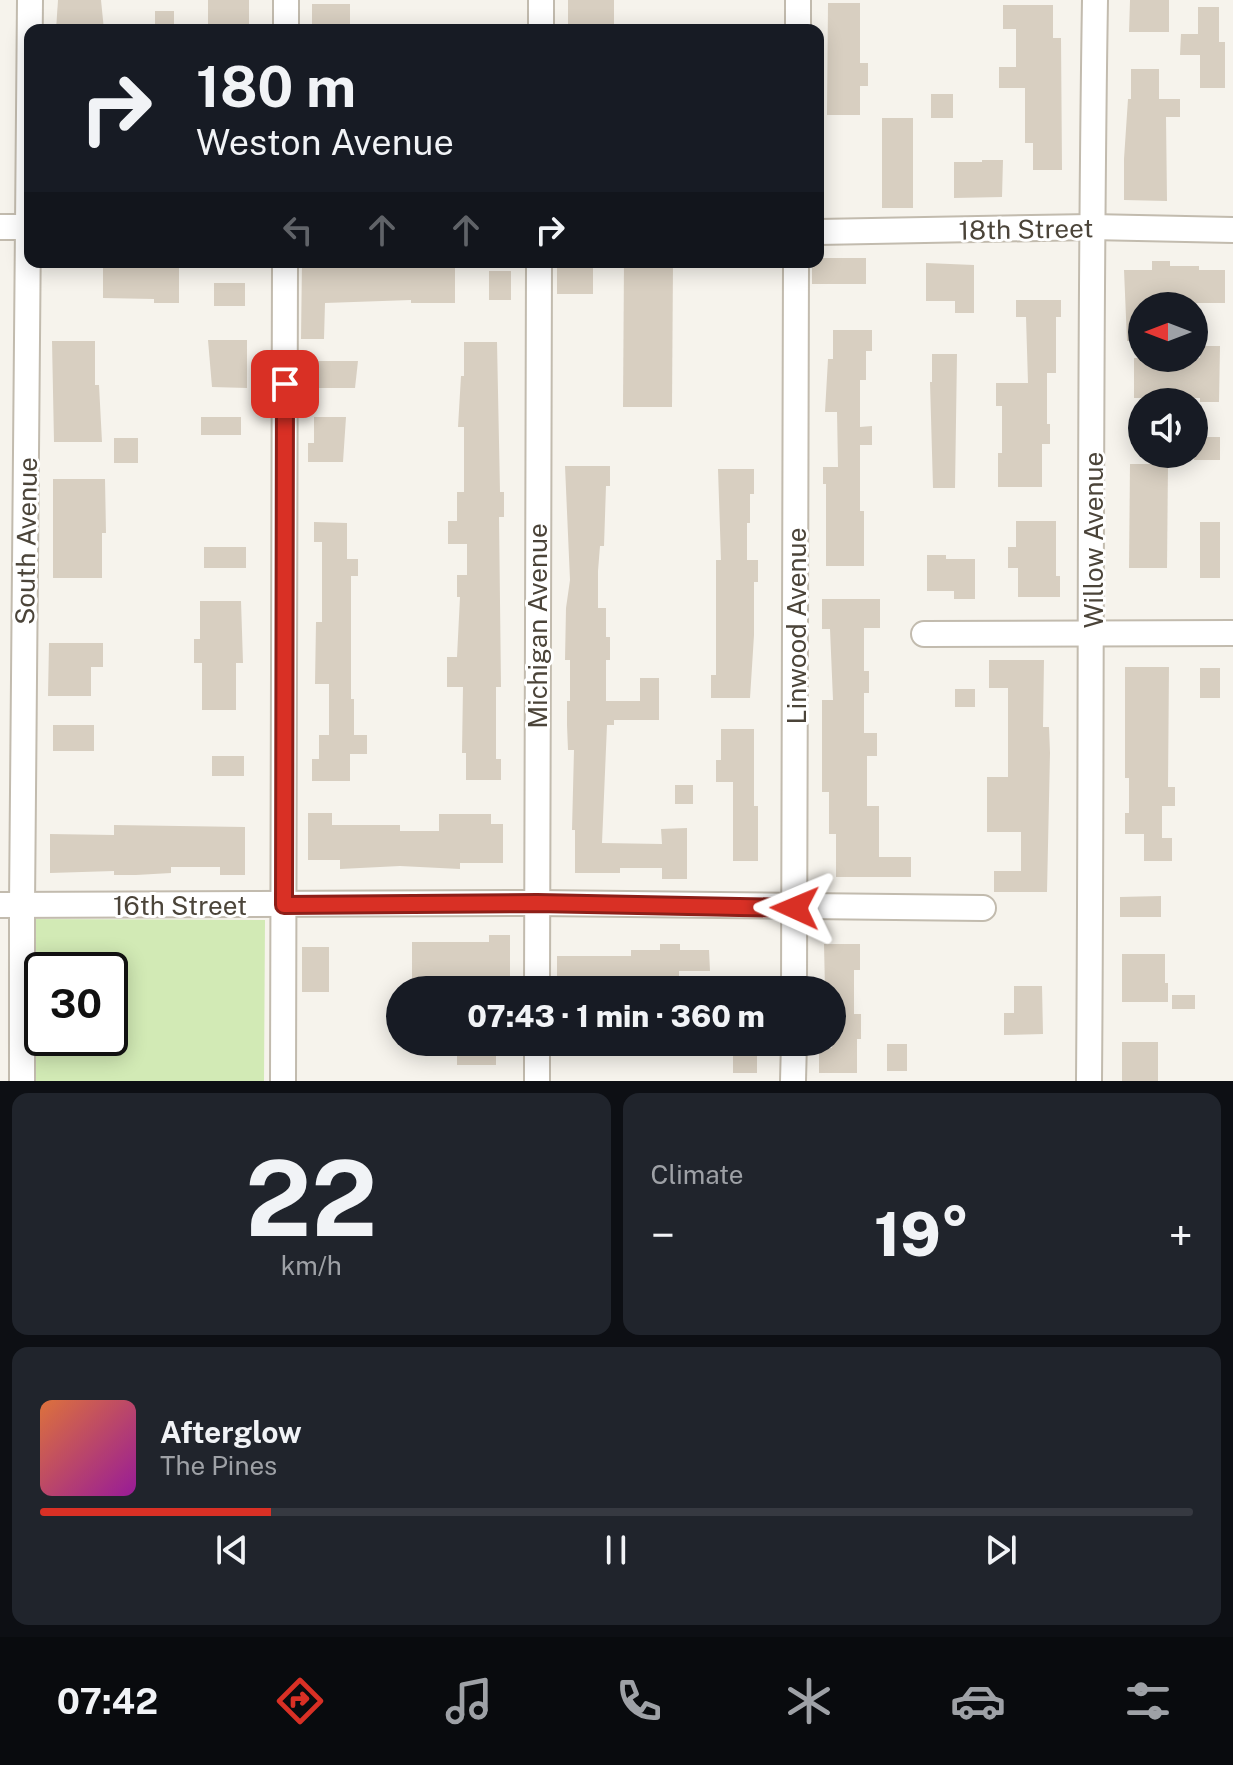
<!DOCTYPE html>
<meta charset="utf-8">
<style>
:root{--surface:#171b24;--page:#20242c;--text:#f1f3f6;--muted:#9ea1a6;--line:#363941;--accent:#d93025}
body{margin:0;font-family:"Public Sans",sans-serif;background:var(--page);color:var(--text);height:100vh;display:flex;flex-direction:column;font-size:30px;white-space:nowrap}
*{box-sizing:border-box;margin:0}
p{font-size:26px;color:var(--muted)}
.icon{flex:none;width:44px;height:44px;fill:none;stroke:currentColor;stroke-width:2;stroke-linecap:round;stroke-linejoin:round}
.map{position:relative;height:1081px;overflow:hidden}
.panel{display:flex;flex-direction:column;gap:12px;padding:12px;background:#0d0f14;flex:1}
.panel>*{flex:none}
.hud{position:absolute;left:24px;top:24px;width:800px;height:244px;border-radius:16px;box-shadow:0 4px 20px #0003;background:#171b24;color:var(--text);overflow:hidden}
.needle{width:52px;rotate:270deg}
.tools{position:absolute;left:1128px;top:292px;display:grid;gap:16px}
.tools a{display:grid;place-items:center;width:80px;height:80px;border-radius:50%;background:var(--surface);box-shadow:0 4px 20px #0003;font-size:40px}
.speed{position:absolute;left:24px;top:952px;display:flex;gap:16px;font-size:40px;font-weight:700;text-align:center}
.speed>*{display:grid;place-content:center;width:104px;height:104px;border-radius:50%;background:var(--surface);box-shadow:0 4px 20px #0003;line-height:1}
.speed .limit{border:4px solid #111;border-radius:12px;background:#fff;color:#111}
.pin{position:absolute;display:grid;place-items:center;width:68px;height:68px;color:#fff;margin:-34px;border-radius:16px;box-shadow:0 4px 12px #0006}
.me{position:absolute;width:88px;margin:-44px;rotate:271deg;stroke-linejoin:round;filter:drop-shadow(0 0 6px #0008)}
.turn{display:flex;align-items:center;gap:28px;height:168px;padding:0 40px;font-size:36px}
.turn .icon{width:104px;height:104px;stroke-width:2.5}
.turn b{display:block;font-size:56px;line-height:68px}
.lanes{display:flex;align-items:center;height:76px;padding:0 40px;background:#0003;justify-content:center;gap:40px;direction:ltr}
.lanes .off{opacity:.35}
.big{font-size:60px;font-weight:800;line-height:1.1}
.panel .widget{flex:1;display:flex;flex-direction:column;justify-content:center;gap:12px;min-width:0;padding:0 28px;border-radius:16px;background:var(--page)}
.panel .dial{align-items:center;gap:0}
.dial b{font-size:104px;line-height:1}
.song{display:flex;align-items:center;gap:24px}
.cover{width:96px;height:96px;border-radius:12px;background:linear-gradient(135deg,hsl(20 70% 55%),hsl(300 70% 35%))}
.played{height:8px;border-radius:4px;background:linear-gradient(90deg,var(--accent) 20%,var(--line) 20%)}
.keys{display:flex;justify-content:space-around;direction:ltr}
.heat{display:flex;justify-content:space-between;align-items:center;font-size:44px;direction:ltr}
.panel .tiles{flex:1;display:grid;gap:12px;grid-template-columns:1fr 1fr}
.widget:last-child{grid-column:span 2}
.trip{position:absolute;left:386px;top:976px;width:460px;height:80px;border-radius:40px;background:var(--surface);box-shadow:0 4px 20px #0003;font-weight:800;line-height:80px;text-align:center}
.tabs{display:flex;height:128px;justify-content:space-around;align-items:center;background:#090b0e;color:var(--muted)}
.tabs .icon{width:56px;height:56px}
.tabs .selected{color:var(--accent)}
.tabs b{font-size:36px;color:var(--text)}
.map>svg:first-child{display:block}
.green{fill:#d2eab5;fill-rule:evenodd}
.building{fill:#d8cfc1}
.lines{fill:none;stroke-linecap:round;stroke-linejoin:round}
.minor-casing{stroke:#c2bbae;stroke-width:28}
.minor{stroke:#fff;stroke-width:24}
.route-casing{stroke:#8d1f18;stroke-width:20}
.route{stroke:#d93025;stroke-width:14}
.labels{text-anchor:middle;dominant-baseline:central;stroke-width:6;stroke-linejoin:round;paint-order:stroke}
.street-label{font-size:26px;fill:#4b4439;stroke:#fff}
</style>
<div class="map">
<svg width="1233" height="1081" viewBox="0 0 1233 1081">
<rect width="100%" height="100%" fill="#f6f3ec"/>
<!-- green -->
<path class="green" d="M 30,919 L 265,920 L 264,1081 L 29,1081 ZM 42,970 L 110,970 L 110,1038 L 42,1038 Z"/>
<!-- building -->
<g class="building">
<path d="M 58,0 L 101,0 L 104,30 L 56,30 Z"/>
<rect x="208" y="0" width="41" height="30"/>
<rect x="568" y="0" width="46" height="30"/>
<path d="M 1130,0 L 1169,0 L 1169,32 L 1129,32 Z"/>
<path d="M 828,3 L 860,3 L 860,63 L 868,63 L 868,86 L 860,86 L 860,115 L 827,115 Z"/>
<rect x="312" y="4" width="38" height="26"/>
<path d="M 1003,5 L 1053,5 L 1053,38 L 1061,38 L 1062,170 L 1033,170 L 1033,143 L 1025,143 L 1025,88 L 999,88 L 999,67 L 1016,67 L 1016,29 L 1003,29 Z"/>
<path d="M 1198,7 L 1219,7 L 1219,42 L 1225,42 L 1225,88 L 1200,88 L 1200,55 L 1180,55 L 1181,34 L 1198,34 Z"/>
<rect x="155" y="11" width="19" height="19"/>
<path d="M 1131,69 L 1159,69 L 1159,99 L 1180,99 L 1180,117 L 1166,117 L 1167,201 L 1124,200 L 1124,159 L 1128,99 L 1131,99 Z"/>
<rect x="931" y="94" width="22" height="24"/>
<rect x="882" y="118" width="31" height="90"/>
<path d="M 982,160 L 1003,160 L 1002,197 L 954,198 L 954,162 L 982,162 Z"/>
<path d="M 818,258 L 866,258 L 866,284 L 812,284 L 812,262 L 818,262 Z"/>
<path d="M 1152,261 L 1170,261 L 1170,266 L 1199,266 L 1199,270 L 1225,270 L 1225,303 L 1142,303 L 1142,341 L 1127,341 L 1124,270 L 1152,270 Z"/>
<path d="M 302,262 L 351,265 L 351,268 L 455,267 L 455,303 L 411,303 L 411,300 L 325,303 L 324,339 L 301,339 Z"/>
<rect x="557" y="262" width="36" height="32"/>
<path d="M 624,262 L 673,262 L 672,407 L 623,407 Z"/>
<path d="M 154,263 L 179,263 L 179,303 L 154,303 L 154,299 L 103,298 L 103,267 Z"/>
<path d="M 926,263 L 974,265 L 974,313 L 955,313 L 955,301 L 926,301 Z"/>
<rect x="489" y="271" width="22" height="29"/>
<rect x="214" y="283" width="31" height="23"/>
<path d="M 1016,300 L 1061,300 L 1061,317 L 1056,317 L 1056,373 L 1047,373 L 1047,424 L 1050,424 L 1050,444 L 1042,444 L 1042,487 L 998,487 L 998,453 L 1002,453 L 1002,406 L 996,406 L 996,383 L 1028,383 L 1026,317 L 1016,317 Z"/>
<path d="M 833,330 L 872,330 L 872,351 L 866,351 L 866,380 L 860,380 L 860,427 L 872,426 L 872,445 L 860,445 L 860,511 L 864,511 L 864,566 L 826,566 L 826,484 L 823,484 L 823,467 L 838,467 L 837,412 L 825,412 L 828,359 L 833,359 Z"/>
<path d="M 208,340 L 247,340 L 247,388 L 212,387 Z"/>
<path d="M 52,341 L 95,341 L 95,385 L 99,385 L 102,442 L 54,442 Z"/>
<path d="M 464,342 L 497,342 L 500,492 L 504,492 L 504,517 L 499,517 L 501,687 L 496,687 L 496,759 L 501,759 L 501,780 L 466,780 L 466,753 L 462,753 L 463,687 L 447,687 L 447,657 L 457,657 L 460,597 L 457,597 L 457,575 L 467,575 L 467,544 L 448,544 L 448,521 L 457,521 L 457,492 L 464,492 L 464,427 L 458,427 L 461,376 L 464,376 Z"/>
<path d="M 1200,346 L 1220,346 L 1219,402 L 1200,402 L 1200,398 L 1134,398 L 1134,358 L 1200,358 Z"/>
<path d="M 932,354 L 957,354 L 955,488 L 933,488 L 930,382 L 932,382 Z"/>
<path d="M 312,361 L 358,361 L 355,388 L 312,388 Z"/>
<rect x="201" y="417" width="40" height="18"/>
<path d="M 314,417 L 346,417 L 343,462 L 308,462 L 308,443 L 314,443 Z"/>
<rect x="1194" y="437" width="26" height="23"/>
<rect x="114" y="438" width="24" height="25"/>
<path d="M 1130,464 L 1168,464 L 1167,568 L 1129,568 Z"/>
<path d="M 565,466 L 610,466 L 610,486 L 606,486 L 604,546 L 600,546 L 598,571 L 598,608 L 606,608 L 606,637 L 610,637 L 610,660 L 606,660 L 606,701 L 640,701 L 640,678 L 659,678 L 659,720 L 614,720 L 614,725 L 607,725 L 602,843 L 662,844 L 661,829 L 687,828 L 687,879 L 662,879 L 662,868 L 620,868 L 620,873 L 575,873 L 575,830 L 572,830 L 574,750 L 568,750 L 567,725 L 567,701 L 570,701 L 570,660 L 565,660 L 566,608 L 570,580 Z"/>
<path d="M 718,469 L 754,469 L 754,494 L 750,494 L 750,523 L 747,523 L 747,560 L 758,560 L 758,582 L 754,582 L 754,635 L 750,698 L 711,698 L 711,675 L 716,675 L 716,560 L 721,560 Z"/>
<path d="M 53,479 L 105,479 L 106,533 L 102,533 L 102,578 L 53,578 Z"/>
<path d="M 1016,521 L 1056,521 L 1056,576 L 1060,576 L 1060,597 L 1018,597 L 1018,568 L 1008,568 L 1008,547 L 1016,547 Z"/>
<path d="M 314,522 L 347,523 L 347,559 L 358,559 L 358,576 L 351,576 L 351,699 L 354,699 L 354,735 L 367,735 L 367,754 L 350,754 L 350,781 L 312,781 L 312,759 L 319,759 L 319,735 L 329,735 L 329,684 L 315,684 L 316,622 L 322,622 L 322,542 L 314,542 Z"/>
<rect x="1200" y="522" width="20" height="56"/>
<rect x="204" y="547" width="42" height="21"/>
<path d="M 927,555 L 946,555 L 946,559 L 975,559 L 975,599 L 954,599 L 954,591 L 927,591 Z"/>
<path d="M 822,599 L 880,599 L 880,628 L 864,628 L 864,671 L 869,671 L 869,693 L 864,693 L 864,733 L 877,733 L 877,756 L 867,756 L 867,806 L 879,806 L 879,857 L 911,857 L 911,877 L 836,877 L 836,834 L 829,834 L 829,792 L 822,792 L 822,700 L 833,700 L 830,629 L 822,629 Z"/>
<path d="M 200,601 L 241,601 L 243,663 L 236,663 L 236,710 L 202,710 L 202,663 L 194,663 L 194,639 L 200,639 Z"/>
<path d="M 49,643 L 103,643 L 103,667 L 91,667 L 91,696 L 48,696 Z"/>
<path d="M 989,660 L 1044,660 L 1043,727 L 1049,727 L 1050,753 L 1047,892 L 994,892 L 994,871 L 1021,871 L 1021,832 L 987,832 L 987,777 L 1008,777 L 1008,688 L 989,688 Z"/>
<path d="M 1125,667 L 1169,667 L 1168,787 L 1175,787 L 1175,806 L 1162,806 L 1162,838 L 1172,838 L 1172,861 L 1144,861 L 1144,834 L 1125,834 L 1125,813 L 1129,813 L 1129,778 L 1125,778 Z"/>
<rect x="1200" y="668" width="20" height="30"/>
<rect x="955" y="689" width="20" height="18"/>
<rect x="53" y="725" width="41" height="26"/>
<path d="M 721,729 L 754,729 L 754,806 L 758,806 L 758,861 L 733,861 L 733,782 L 716,782 L 716,760 L 721,760 Z"/>
<rect x="212" y="756" width="32" height="20"/>
<rect x="675" y="785" width="18" height="19"/>
<path d="M 308,813 L 332,813 L 332,825 L 400,825 L 400,831 L 439,831 L 439,814 L 491,814 L 491,824 L 503,824 L 503,863 L 460,863 L 460,869 L 400,866 L 340,869 L 340,860 L 308,860 Z"/>
<path d="M 114,825 L 245,827 L 245,875 L 220,875 L 220,867 L 171,867 L 171,873 L 136,875 L 114,875 L 114,871 L 50,873 L 50,834 L 114,835 Z"/>
<path d="M 1161,896 L 1161,917 L 1120,917 L 1120,897 Z"/>
<path d="M 489,935 L 510,935 L 510,986 L 473,986 L 473,990 L 412,990 L 412,942 L 489,942 Z"/>
<path d="M 660,944 L 680,944 L 680,950 L 709,950 L 710,971 L 679,971 L 679,990 L 557,990 L 557,956 L 631,956 L 631,950 L 660,950 Z"/>
<path d="M 824,944 L 860,944 L 860,970 L 854,970 L 854,1014 L 861,1014 L 861,1039 L 857,1039 L 857,1073 L 819,1073 L 819,1048 L 832,1048 L 832,990 L 825,990 Z"/>
<rect x="302" y="947" width="27" height="45"/>
<path d="M 1122,954 L 1165,954 L 1165,983 L 1168,983 L 1168,1002 L 1122,1002 Z"/>
<path d="M 1014,986 L 1042,986 L 1043,1034 L 1004,1035 L 1004,1013 L 1014,1013 Z"/>
<rect x="1172" y="995" width="23" height="14"/>
<rect x="1122" y="1042" width="36" height="39"/>
<rect x="887" y="1044" width="20" height="27"/>
<rect x="457" y="1045" width="39" height="20"/>
<rect x="733" y="1052" width="24" height="21"/>
</g>
<g class="lines">
<defs>
<g id="minor">
<path d="M 286,30 L 286,0"/>
<path d="M 541,30 L 541,0"/>
<path d="M 798,30 L 798,0"/>
<path d="M 0,227 L 30,227"/>
<path d="M 818,232 L 1091,227 L 1233,230"/>
<path d="M 924,634 L 1233,633"/>
<path d="M 0,905 L 537,903 L 983,908"/>
<path d="M 537,990 L 539,262"/>
<path d="M 794,990 L 796,262"/>
<path d="M 537,1042 L 537,1081"/>
<path d="M 22,1081 L 22,905 L 30,0"/>
<path d="M 283,1081 L 285,262"/>
<path d="M 793,1081 L 794,1042"/>
<path d="M 1089,1081 C 1092,721 1089,360 1095,0"/>
</g>
</defs>
<!-- minor casing -->
<use href="#minor" class="minor-casing"/>
<!-- minor -->
<use href="#minor" class="minor"/>
</g>
<g class="lines">
<defs>
<path id="route" d="M 285,384 L 284,905 L 537,903 L 795,908"/>
</defs>
<!-- route casing -->
<use href="#route" class="route-casing"/>
<!-- route -->
<use href="#route" class="route"/>
</g>
<g class="labels">
<!-- street labels -->
<g class="street-label">
<text transform="translate(1026 229) rotate(-1)">18th Street</text>
<text transform="translate(1093 540) rotate(-90)">Willow Avenue</text>
<text transform="translate(26 541) rotate(-89)">South Avenue</text>
<text transform="translate(537 626) rotate(-90)">Michigan Avenue</text>
<text transform="translate(796 626) rotate(-90)">Linwood Avenue</text>
<text x="180" y="905">16th Street</text>
</g>
</g>
</svg>
<div class="tools">
<a><svg class="needle" viewBox="-14 -14 28 28"><path d="M0-13l5 13h-10z" fill="#e53935"/><path d="M0 13l5-13h-10z" fill="#9ea1a6"/></svg></a>
<a><svg class="icon" aria-label="sound" viewBox="0 0 24 24"><path d="M4 9h4l5-4v14l-5-4H4zM17 9q2 3 0 6"/></svg></a>
</div>
<div class="speed"><div class="limit">30</div></div>
<div class="pin" style="left:285px;top:384px;background:#d93025"><svg class="icon" aria-label="arrive" viewBox="0 0 24 24"><path d="M6 21V4h12l-3 4 3 4H6"/></svg></div>
<svg class="me" style="left:795px;top:908px" viewBox="-20 -20 40 40"><path d="M0-17L14 15 0 8-14 15z" fill="#d93025" stroke="#fff" stroke-width="4"/></svg>
<div class="trip">07:43 · 1 min · 360 m</div>
<div class="hud">
<div class="turn"><svg class="icon" aria-label="right" viewBox="0 0 24 24"><path d="M7 20v-9h11M14 6l5 5-5 5"/></svg><div><b>180 m</b>Weston Avenue</div></div>
<div class="lanes"><svg class="icon off" aria-label="left" viewBox="0 0 24 24"><path d="M17 20v-9H6M10 6l-5 5 5 5"/></svg><svg class="icon off" aria-label="ahead" viewBox="0 0 24 24"><path d="M12 20V5M6 11l6-6 6 6"/></svg><svg class="icon off" aria-label="ahead" viewBox="0 0 24 24"><path d="M12 20V5M6 11l6-6 6 6"/></svg><svg class="icon" aria-label="right" viewBox="0 0 24 24"><path d="M7 20v-9h11M14 6l5 5-5 5"/></svg></div>
</div>
</div>
<section class="panel">
<div class="tiles">
<div class="widget dial"><b>22</b><p>km/h</p></div>
<div class="widget"><p>Climate</p>
<div class="heat"><a>−</a><b class="big">19°</b><a>+</a></div>
</div>
<div class="widget">
<div class="song"><i class="cover"></i><div><b>Afterglow</b><p>The Pines</p></div></div>
<div class="played"></div>
<div class="keys"><svg class="icon" aria-label="previous" viewBox="0 0 24 24"><path d="M18 5L8 12l10 7zM5 5v14"/></svg><svg class="icon" aria-label="pause" viewBox="0 0 24 24"><path d="M8 5v14M16 5v14"/></svg><svg class="icon" aria-label="next" viewBox="0 0 24 24"><path d="M6 5l10 7-10 7zM19 5v14"/></svg></div>
</div>
</div>
</section>
<nav class="tabs">
<b>07:42</b>
<svg class="icon selected" aria-label="directions" viewBox="0 0 24 24"><path d="M12 3l9 9-9 9-9-9zM9 14v-3h6M13 9l2 2-2 2"/></svg>
<svg class="icon" aria-label="music" viewBox="0 0 24 24"><path d="M9 18V5l10-2v13"/><circle cx="6" cy="18" r="3"/><circle cx="16" cy="16" r="3"/></svg>
<svg class="icon" aria-label="phone" viewBox="0 0 24 24"><path d="M5 4h4l2 5-3 2q2 4 5 5l2-3 5 2v4C11 20 4 13 5 4z"/></svg>
<svg class="icon" aria-label="climate" viewBox="0 0 24 24"><path d="M12 3v18M4 7l16 10M4 17L20 7"/></svg>
<svg class="icon" aria-label="car" viewBox="0 0 24 24"><path d="M5 17H2v-5l4-1 3-4h7l3 4 3 1v5h-3M9 17h6M6 11h13"/><circle cx="7" cy="17" r="2"/><circle cx="17" cy="17" r="2"/></svg>
<svg class="icon" aria-label="filters" viewBox="0 0 24 24"><path d="M4 7h16M4 17h16"/><circle cx="9" cy="7" r="2"/><circle cx="15" cy="17" r="2"/></svg>
</nav>
